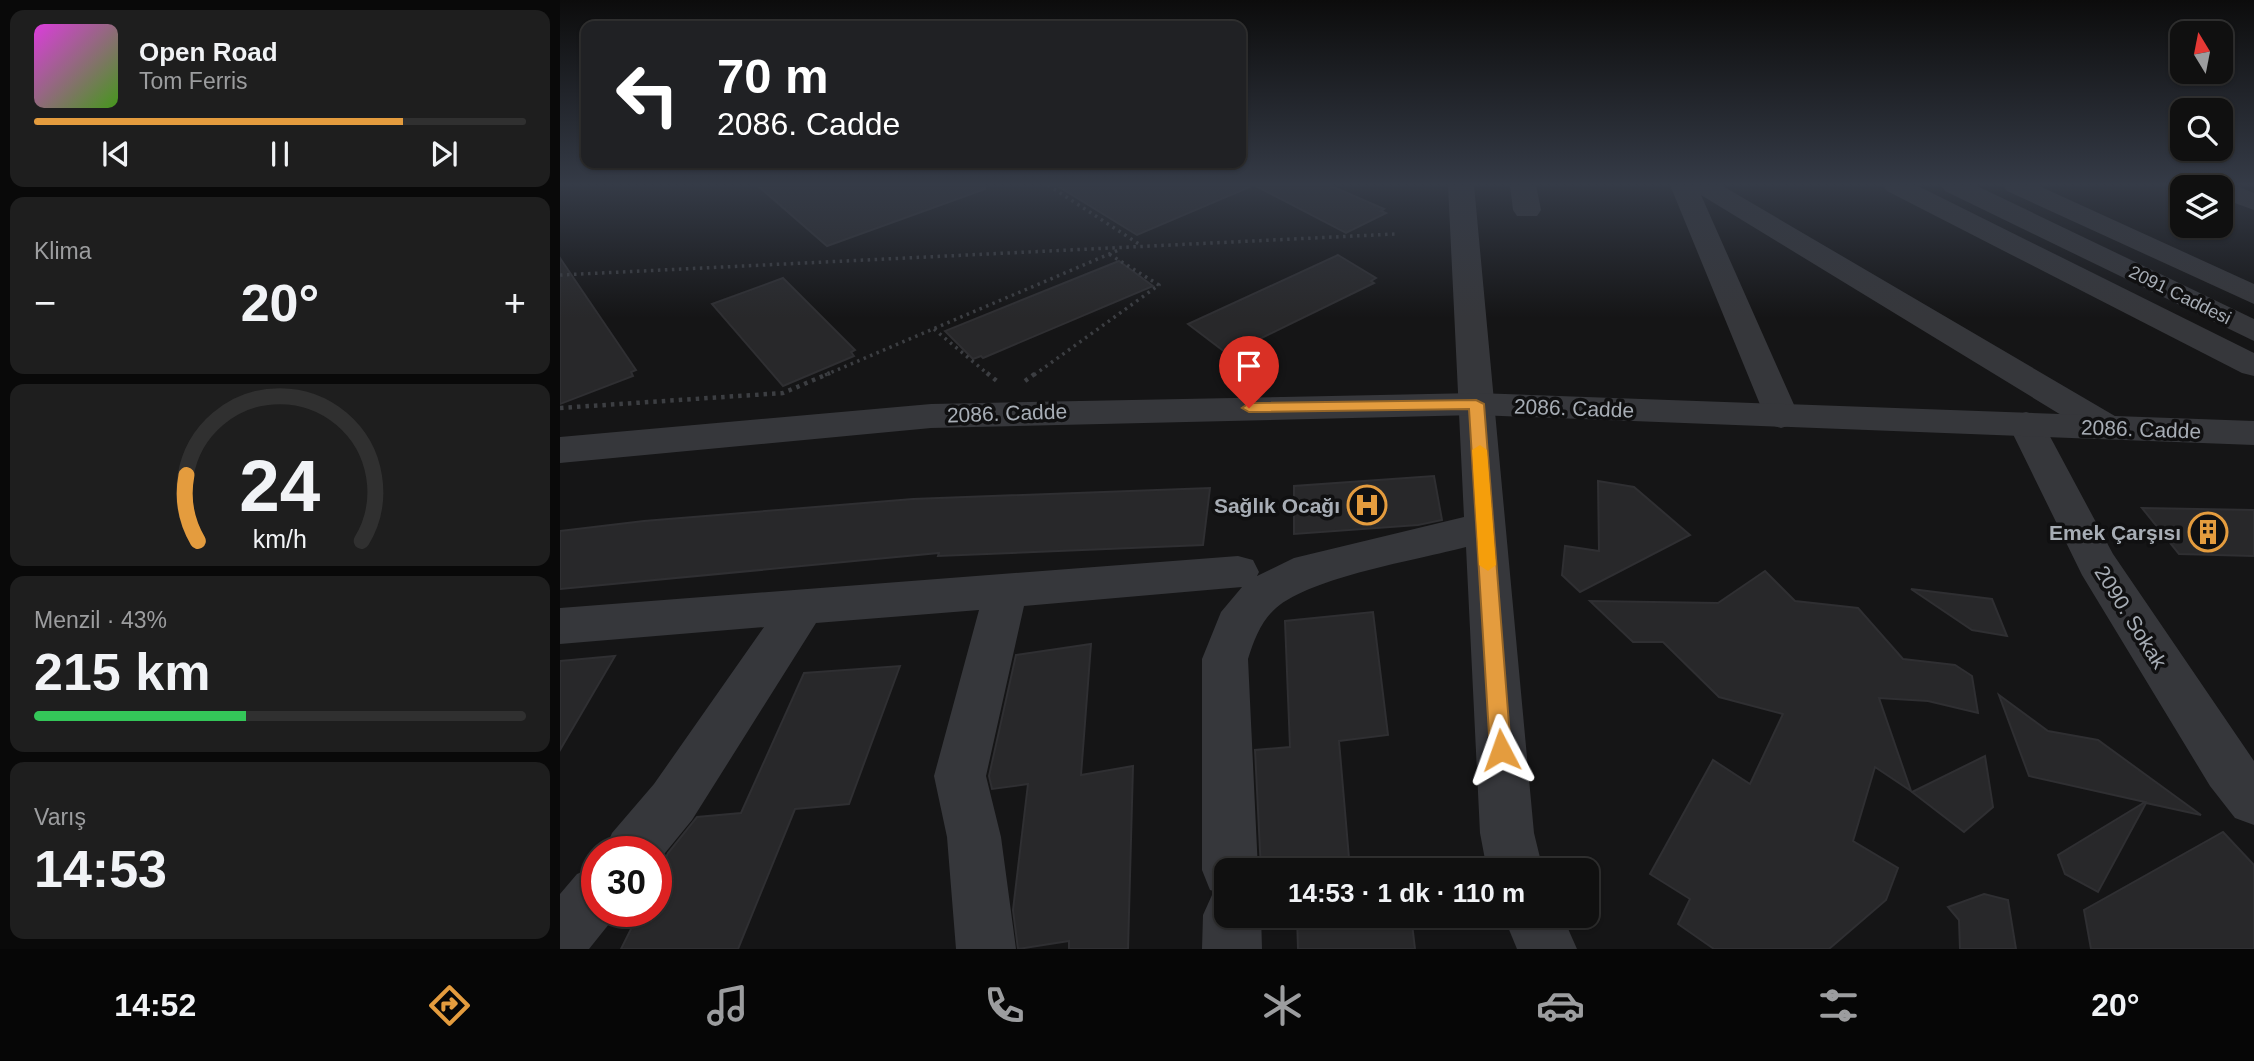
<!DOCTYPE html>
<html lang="tr">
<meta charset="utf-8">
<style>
:root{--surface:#101010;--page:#1e1e1e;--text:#f1f3f6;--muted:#9c9d9f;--line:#303030;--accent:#e49c3e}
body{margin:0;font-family:Helvetica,sans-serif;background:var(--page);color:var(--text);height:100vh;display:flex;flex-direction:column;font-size:26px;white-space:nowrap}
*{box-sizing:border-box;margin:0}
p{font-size:23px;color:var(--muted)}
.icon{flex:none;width:38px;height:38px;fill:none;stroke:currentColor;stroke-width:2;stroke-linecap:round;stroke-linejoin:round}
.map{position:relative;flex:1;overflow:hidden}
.details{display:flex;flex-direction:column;gap:10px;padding:10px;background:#090909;width:560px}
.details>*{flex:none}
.banner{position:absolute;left:21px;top:21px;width:665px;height:147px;border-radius:14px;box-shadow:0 2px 5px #0004,0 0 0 2px var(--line);background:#202124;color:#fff;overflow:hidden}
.needle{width:46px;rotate:350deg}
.tools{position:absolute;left:1610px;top:21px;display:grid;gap:14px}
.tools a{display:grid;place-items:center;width:63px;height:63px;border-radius:14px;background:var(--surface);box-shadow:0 2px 5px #0004,0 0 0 2px var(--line);font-size:35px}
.speed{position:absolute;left:21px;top:836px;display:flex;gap:14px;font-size:35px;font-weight:700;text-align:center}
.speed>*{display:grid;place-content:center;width:91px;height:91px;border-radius:50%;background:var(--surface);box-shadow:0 2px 5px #0004,0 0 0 2px var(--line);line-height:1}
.speed .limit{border:10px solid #d22;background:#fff;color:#111}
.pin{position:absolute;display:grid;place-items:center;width:60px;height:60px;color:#fff;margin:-72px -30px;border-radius:50% 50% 50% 0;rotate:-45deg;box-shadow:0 0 7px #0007}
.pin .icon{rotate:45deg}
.me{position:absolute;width:77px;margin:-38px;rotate:356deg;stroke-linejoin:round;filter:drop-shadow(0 0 5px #0008)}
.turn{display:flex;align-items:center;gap:24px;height:147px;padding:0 21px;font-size:32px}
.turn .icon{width:91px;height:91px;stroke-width:2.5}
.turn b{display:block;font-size:49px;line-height:60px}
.big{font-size:52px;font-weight:700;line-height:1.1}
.details .tile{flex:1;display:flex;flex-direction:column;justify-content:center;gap:10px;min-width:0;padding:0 24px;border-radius:14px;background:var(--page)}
.details .dial{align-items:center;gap:0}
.dial svg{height:182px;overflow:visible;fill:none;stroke:var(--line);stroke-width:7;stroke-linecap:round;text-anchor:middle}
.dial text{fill:var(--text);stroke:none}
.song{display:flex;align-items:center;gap:21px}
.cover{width:84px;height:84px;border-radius:10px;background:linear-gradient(135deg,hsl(300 70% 55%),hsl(100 70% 35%))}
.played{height:7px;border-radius:4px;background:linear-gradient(90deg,var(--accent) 75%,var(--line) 75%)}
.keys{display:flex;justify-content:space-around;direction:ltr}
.heat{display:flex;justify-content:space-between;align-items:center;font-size:38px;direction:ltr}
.charge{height:10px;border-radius:5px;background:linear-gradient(90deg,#34c759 43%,var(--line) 0)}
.trip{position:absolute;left:654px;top:858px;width:385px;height:70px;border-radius:14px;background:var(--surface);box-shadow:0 2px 5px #0004,0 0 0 2px var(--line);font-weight:700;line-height:70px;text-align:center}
.tab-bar{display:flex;height:112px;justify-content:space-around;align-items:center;background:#060606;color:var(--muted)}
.tab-bar .icon{width:49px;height:49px}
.tab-bar .selected{color:var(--accent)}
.tab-bar b{font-size:32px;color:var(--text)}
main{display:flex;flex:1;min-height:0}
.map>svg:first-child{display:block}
.building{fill:#28282a;stroke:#2f2f32;stroke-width:2}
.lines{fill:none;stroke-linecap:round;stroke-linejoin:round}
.path-far1{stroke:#3c3e42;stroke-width:3.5;stroke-dasharray:2.5 4.5;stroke-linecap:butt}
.path{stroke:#3c3e42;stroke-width:4.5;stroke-dasharray:3.5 5;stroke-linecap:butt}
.minor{fill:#36373b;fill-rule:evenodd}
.tertiary{fill:#36373b;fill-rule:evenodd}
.route{fill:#e49c3e;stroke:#946528;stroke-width:2}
.slow{fill:#f59e0b}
.labels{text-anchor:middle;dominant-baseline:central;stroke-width:7;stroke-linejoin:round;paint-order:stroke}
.far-street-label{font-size:18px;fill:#a7adb5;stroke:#101011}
.street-label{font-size:21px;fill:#a7adb5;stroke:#101011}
.poi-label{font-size:21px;font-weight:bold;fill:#a7adb5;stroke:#101011;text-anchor:end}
</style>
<main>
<section class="details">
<div class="tile">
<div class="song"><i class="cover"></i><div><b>Open Road</b><p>Tom Ferris</p></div></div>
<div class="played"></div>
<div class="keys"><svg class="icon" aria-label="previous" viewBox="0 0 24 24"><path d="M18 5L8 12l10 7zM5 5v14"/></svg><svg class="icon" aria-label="pause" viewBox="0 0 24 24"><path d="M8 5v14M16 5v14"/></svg><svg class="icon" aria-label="next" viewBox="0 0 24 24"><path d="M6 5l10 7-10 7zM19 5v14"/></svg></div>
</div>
<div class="tile"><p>Klima</p>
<div class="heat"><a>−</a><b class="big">20°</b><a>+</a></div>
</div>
<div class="tile dial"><svg viewBox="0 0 100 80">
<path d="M14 69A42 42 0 1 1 86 69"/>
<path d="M14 69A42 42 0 0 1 9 40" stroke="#e49c3e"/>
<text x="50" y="56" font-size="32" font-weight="700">24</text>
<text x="50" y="72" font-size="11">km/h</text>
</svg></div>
<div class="tile"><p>Menzil · 43%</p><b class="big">215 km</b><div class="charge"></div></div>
<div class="tile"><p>Varış</p><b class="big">14:53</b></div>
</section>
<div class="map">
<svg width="1694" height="949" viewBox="0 0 1694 949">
<rect width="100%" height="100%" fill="#151516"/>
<!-- building -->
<g class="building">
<path d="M 197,185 L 425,185 L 425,189 L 267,246 Z"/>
<path d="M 496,185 L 769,185 L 824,209 L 821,211 L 826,213 L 786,233 L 694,185 L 577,235 Z"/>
<path d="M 778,255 L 816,278 L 811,281 L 814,283 L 675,351 L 672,349 L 665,352 L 628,324 Z"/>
<path d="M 0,258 L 76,370 L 71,372 L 73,376 L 0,404 Z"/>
<path d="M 559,261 L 593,286 L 423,358 L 421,356 L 413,359 L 385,331 Z"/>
<path d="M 223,278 L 295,350 L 291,352 L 294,356 L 223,386 L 152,304 Z"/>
<path d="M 874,476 L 882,520 L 858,525 L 734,534 L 734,486 Z"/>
<path d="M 1038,481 L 1074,487 L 1130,535 L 1020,592 L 1002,575 L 1005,546 L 1039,551 Z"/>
<path d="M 650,488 L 643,545 L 378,556 L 379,553 L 0,589 L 0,531 L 84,521 L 353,499 Z"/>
<path d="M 1582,508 L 1694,510 L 1694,556 L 1619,554 Z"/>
<path d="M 1205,571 L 1235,601 L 1298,608 L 1343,659 L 1395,665 L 1412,676 L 1418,713 L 1368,701 L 1319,698 L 1351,791 L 1315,767 L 1293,841 L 1338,868 L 1326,900 L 1269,949 L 1154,949 L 1118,924 L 1130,899 L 1090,874 L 1153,760 L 1190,784 L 1223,714 L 1159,697 L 1103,642 L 1073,642 L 1030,601 L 1158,603 Z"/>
<path d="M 1351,589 L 1432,599 L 1447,636 L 1412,630 Z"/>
<path d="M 813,612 L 828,735 L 779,741 L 790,870 L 701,870 L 695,750 L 730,747 L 725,621 Z"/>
<path d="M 531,644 L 521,775 L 573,766 L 568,949 L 509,949 L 509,941 L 458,949 L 453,910 L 468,784 L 432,789 L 429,776 L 456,655 Z"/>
<path d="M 55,656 L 0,750 L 0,661 Z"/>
<path d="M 340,666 L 289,804 L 235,809 L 178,949 L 61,949 L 79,913 L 96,912 L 96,878 L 108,853 L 137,817 L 181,813 L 244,673 Z"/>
<path d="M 1439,695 L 1488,731 L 1538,740 L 1641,815 L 1586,803 L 1538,892 L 1505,874 L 1498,855 L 1585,802 L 1469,776 Z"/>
<path d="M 1425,756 L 1433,807 L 1404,832 L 1352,792 Z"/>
<path d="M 1663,832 L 1694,865 L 1694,949 L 1531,949 L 1524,910 Z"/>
<path d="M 1424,894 L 1448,900 L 1456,949 L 1400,949 L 1399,920 L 1388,907 Z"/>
<path d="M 737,915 L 851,915 L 855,949 L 738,949 Z"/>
</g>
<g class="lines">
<!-- path-far1 -->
<g class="path-far1">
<path d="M 488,185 L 582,246"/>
<path d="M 0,275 L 835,234"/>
<path d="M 374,329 L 429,375"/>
<path d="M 265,375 L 561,249"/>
<path d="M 474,375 L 599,285 L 549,254"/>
</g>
<!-- path -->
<g class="path">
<path d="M 427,373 L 438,382"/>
<path d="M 465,381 L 476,373"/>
<path d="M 0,408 L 223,393 L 270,373"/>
</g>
<!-- minor -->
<g class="minor">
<path d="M 888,185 L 914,185 L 974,833 L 983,870 L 927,870 L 920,833 L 906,547 C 857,560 752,577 716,608 C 701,621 694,640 688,659 L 698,870 L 667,870 L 667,915 L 701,915 L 702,949 L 642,949 L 643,915 L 652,895 L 657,892 L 650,890 L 642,870 L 642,659 L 661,612 L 682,587 L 464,606 L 426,776 L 441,837 L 456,949 L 396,949 L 387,837 L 374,776 L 419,610 L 256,623 L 132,820 L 96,864 L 96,852 L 44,852 L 52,833 L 94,784 L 204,627 L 0,644 L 0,608 L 678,556 L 693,560 L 699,572 L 697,576 L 734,558 L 904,517 Z"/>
<path d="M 950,185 L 976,185 L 981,210 L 977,216 L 957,216 L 953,210 Z"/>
<path d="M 1110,185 L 1161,185 L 1560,419 L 1565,427 L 1560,435 L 1547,439 L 1534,435 L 1141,195 L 1239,416 L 1234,424 L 1221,428 L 1208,424 Z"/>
<path d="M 1323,185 L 1356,185 L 1694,353 L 1694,376 L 1682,373 L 1327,191 Z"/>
<path d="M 1443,185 L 1477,185 L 1694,284 L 1694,304 L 1447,191 Z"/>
<path d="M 1651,185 L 1674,185 L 1694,193 L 1694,210 L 1661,198 L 1661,187 L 1649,187 Z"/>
<path d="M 1466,412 L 1479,416 L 1553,554 L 1694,761 L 1694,825 L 1675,818 L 1650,786 L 1522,575 L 1448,424 L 1453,416 Z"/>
<path d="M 37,866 L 37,912 L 58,912 L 57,914 L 29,949 L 0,949 L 0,894 L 17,874 Z"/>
<path d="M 943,915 L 1002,915 L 1017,949 L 957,949 Z"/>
</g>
<!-- tertiary -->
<g class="tertiary">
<path d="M 1381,185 L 1415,185 L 1694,319 L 1694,341 L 1385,191 Z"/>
<path d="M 917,393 L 1694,421 L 1694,445 L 917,415 L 371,428 L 0,463 L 0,437 L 371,404 Z"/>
</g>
</g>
<!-- sky -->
<linearGradient id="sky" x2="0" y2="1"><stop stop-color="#0c0c0c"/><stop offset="0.58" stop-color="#353b47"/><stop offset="1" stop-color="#353b47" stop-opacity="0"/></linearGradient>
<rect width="1694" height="318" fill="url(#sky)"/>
<!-- route -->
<path class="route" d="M 916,400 L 924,404 L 951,750 L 948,756 L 941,759 L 933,756 L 930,750 L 909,409 L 689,412 L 682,408 L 689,403 Z"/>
<!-- slow -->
<path class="slow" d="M 920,445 L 927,450 L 936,565 L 928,571 L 919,565 L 912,450 Z"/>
<!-- icons -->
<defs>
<symbol id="hospital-ring" viewBox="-11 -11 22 22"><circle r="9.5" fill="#101011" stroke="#e49c3e" stroke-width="1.5"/><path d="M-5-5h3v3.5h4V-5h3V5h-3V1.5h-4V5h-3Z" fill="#e49c3e"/></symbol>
<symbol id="building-ring" viewBox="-11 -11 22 22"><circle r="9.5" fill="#101011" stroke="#e49c3e" stroke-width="1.5"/><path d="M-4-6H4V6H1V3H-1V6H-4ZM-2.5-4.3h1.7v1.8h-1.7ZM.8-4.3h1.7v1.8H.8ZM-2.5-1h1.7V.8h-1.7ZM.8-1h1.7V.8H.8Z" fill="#e49c3e"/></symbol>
</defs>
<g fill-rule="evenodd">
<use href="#hospital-ring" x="785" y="483" width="44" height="44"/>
<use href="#building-ring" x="1626" y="510" width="44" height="44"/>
</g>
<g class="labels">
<!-- far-street labels -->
<g class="far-street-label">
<text transform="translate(1620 295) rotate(26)">2091 Caddesi</text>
</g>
<!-- street labels -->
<g class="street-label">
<text transform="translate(1014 408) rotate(2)">2086. Cadde</text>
<text transform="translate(447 413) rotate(-2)">2086. Cadde</text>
<text transform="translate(1581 429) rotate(2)">2086. Cadde</text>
<text transform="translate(1571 617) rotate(58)">2090. Sokak</text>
</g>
<!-- poi labels -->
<g class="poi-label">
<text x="780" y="505">Sağlık Ocağı</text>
<text x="1621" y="532">Emek Çarşısı</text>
</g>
</g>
</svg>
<div class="tools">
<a><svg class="needle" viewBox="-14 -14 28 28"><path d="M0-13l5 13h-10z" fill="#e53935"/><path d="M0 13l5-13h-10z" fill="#9c9d9f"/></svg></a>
<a><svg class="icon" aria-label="search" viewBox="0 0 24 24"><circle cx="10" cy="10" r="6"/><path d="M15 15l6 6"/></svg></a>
<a><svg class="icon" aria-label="layers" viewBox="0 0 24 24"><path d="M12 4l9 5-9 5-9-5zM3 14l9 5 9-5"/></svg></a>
</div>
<div class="speed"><div class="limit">30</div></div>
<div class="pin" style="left:689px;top:408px;background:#d93025"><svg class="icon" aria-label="arrive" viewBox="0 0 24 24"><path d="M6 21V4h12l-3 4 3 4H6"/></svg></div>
<svg class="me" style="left:941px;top:750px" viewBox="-20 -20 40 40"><path d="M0-17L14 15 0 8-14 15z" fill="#e49c3e" stroke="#fff" stroke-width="4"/></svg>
<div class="trip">14:53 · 1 dk · 110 m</div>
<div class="banner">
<div class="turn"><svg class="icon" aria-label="left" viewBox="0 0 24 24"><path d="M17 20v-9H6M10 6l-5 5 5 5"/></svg><div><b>70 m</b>2086. Cadde</div></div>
</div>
</div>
</main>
<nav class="tab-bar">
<b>14:52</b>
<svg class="icon selected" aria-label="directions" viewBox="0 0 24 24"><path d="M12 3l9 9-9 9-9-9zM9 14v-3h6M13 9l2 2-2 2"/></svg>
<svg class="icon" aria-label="music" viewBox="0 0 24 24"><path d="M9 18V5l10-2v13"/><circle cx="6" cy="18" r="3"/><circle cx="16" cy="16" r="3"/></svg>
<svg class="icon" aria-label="phone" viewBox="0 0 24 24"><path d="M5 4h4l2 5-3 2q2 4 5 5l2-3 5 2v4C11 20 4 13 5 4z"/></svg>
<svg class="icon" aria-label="climate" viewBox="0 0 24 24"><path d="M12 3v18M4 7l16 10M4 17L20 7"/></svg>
<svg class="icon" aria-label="car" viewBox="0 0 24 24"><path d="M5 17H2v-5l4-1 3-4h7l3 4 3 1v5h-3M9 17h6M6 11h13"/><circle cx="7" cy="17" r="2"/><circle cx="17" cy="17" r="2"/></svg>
<svg class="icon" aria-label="filters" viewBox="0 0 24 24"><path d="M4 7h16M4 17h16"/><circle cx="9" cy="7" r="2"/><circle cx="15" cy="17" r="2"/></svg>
<b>20°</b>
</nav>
